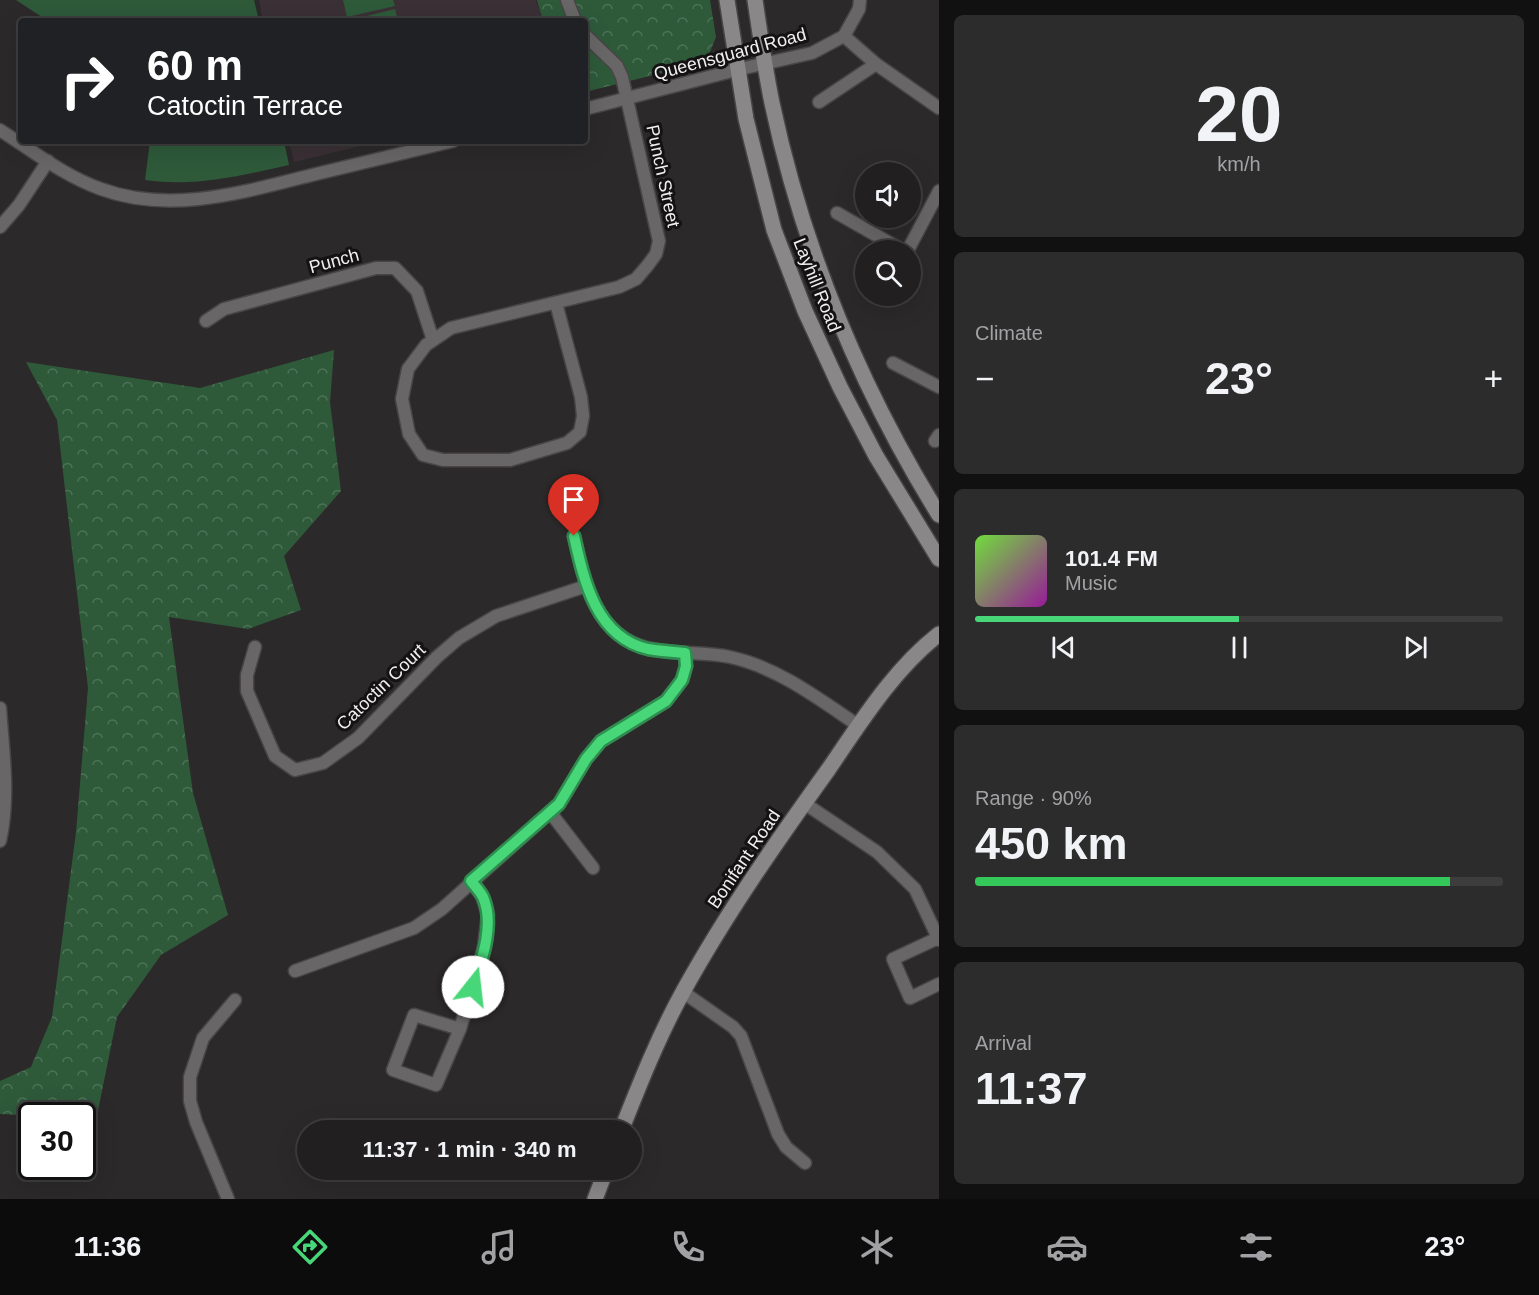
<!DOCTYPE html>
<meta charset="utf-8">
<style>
:root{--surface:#211f20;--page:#2d2c2d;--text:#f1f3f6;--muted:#a2a2a5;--line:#3e3d3e;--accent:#47d779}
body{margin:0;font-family:Helvetica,sans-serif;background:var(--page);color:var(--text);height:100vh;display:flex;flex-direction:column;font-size:22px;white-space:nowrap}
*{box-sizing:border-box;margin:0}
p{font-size:20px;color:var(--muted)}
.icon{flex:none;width:33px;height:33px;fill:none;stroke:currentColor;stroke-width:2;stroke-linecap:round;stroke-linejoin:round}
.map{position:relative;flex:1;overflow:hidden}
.sheet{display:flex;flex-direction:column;gap:15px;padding:15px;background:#121112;width:600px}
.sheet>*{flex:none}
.top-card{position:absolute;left:18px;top:18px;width:570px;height:126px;border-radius:6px;box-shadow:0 6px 24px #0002,0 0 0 2px var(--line);background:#202124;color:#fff;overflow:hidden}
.tools{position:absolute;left:855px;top:162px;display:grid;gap:12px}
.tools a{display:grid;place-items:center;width:66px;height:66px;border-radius:50%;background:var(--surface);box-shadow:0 6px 24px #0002,0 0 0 2px var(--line);font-size:30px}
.speed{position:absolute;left:18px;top:1102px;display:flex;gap:12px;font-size:30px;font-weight:700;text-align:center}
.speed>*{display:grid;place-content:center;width:78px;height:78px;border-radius:50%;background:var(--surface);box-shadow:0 6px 24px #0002,0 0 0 2px var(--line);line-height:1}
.speed .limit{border:3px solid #111;border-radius:9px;background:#fff;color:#111}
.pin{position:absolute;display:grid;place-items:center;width:51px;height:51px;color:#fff;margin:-62px -26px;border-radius:50% 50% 50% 0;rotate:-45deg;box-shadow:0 0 6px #0007}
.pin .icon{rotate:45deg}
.me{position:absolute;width:66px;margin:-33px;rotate:16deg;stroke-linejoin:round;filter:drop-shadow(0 0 4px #0008)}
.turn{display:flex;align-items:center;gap:21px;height:126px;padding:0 30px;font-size:27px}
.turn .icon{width:78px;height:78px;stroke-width:2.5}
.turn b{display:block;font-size:42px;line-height:51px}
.big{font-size:45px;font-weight:700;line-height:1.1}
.sheet .widget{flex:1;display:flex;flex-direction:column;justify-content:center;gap:9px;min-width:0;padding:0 21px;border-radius:9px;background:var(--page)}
.sheet .dial{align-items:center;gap:0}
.dial b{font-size:78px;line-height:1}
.song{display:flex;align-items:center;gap:18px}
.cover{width:72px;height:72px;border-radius:9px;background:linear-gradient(135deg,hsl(100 70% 55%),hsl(300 70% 35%))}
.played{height:6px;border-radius:3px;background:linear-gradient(90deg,var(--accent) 50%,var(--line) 50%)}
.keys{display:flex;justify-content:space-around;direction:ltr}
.heat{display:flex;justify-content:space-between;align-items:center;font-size:33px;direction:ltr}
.charge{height:9px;border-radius:4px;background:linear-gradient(90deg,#34c759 90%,var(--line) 0)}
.trip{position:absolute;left:297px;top:1120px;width:345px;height:60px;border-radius:30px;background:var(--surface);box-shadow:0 6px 24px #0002,0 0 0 2px var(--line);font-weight:700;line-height:60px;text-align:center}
.tabs{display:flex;height:96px;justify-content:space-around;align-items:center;background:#0d0c0d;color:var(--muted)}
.tabs .icon{width:42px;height:42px}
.tabs .active{color:var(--accent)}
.tabs b{font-size:27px;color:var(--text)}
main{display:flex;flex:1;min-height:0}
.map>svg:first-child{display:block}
.built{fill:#3a3035}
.forest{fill:url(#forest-crowns)}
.park{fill:#2e5a3a}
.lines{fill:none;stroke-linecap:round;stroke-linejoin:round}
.minor-casing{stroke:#484546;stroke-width:15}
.secondary-casing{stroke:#484546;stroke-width:18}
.minor{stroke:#686667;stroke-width:12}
.secondary{stroke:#8a8789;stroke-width:15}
.route-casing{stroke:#2e8c4f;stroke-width:15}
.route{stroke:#47d779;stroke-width:10}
.labels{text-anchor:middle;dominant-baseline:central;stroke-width:6;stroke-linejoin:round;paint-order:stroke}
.street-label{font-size:18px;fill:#f1eff0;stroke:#141213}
</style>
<main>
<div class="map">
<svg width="939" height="1199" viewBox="0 0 939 1199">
<defs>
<pattern id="forest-crowns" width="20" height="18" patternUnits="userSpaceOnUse" patternTransform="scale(1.5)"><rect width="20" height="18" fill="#2e5a3a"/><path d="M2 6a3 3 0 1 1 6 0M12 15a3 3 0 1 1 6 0" fill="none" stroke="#4d7257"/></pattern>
</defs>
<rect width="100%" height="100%" fill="#2c292a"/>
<!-- built -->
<g class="built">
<path d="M 259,0 L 536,0 L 543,21 L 263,21 Z"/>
<path d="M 289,141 L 381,141 L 294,162 Z"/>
</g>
<!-- forest -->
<g class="forest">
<path d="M 537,0 L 710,0 L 716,37 L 706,62 L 585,92 L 585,21 L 543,21 Z"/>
<path d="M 334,350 L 330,402 L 341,491 L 284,556 L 301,610 L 248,629 L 169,617 L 193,793 L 228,915 L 161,955 L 117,1017 L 90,1150 L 83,1146 L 82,1116 L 32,1116 L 31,1121 L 20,1115 L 0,1114 L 0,1081 L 31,1067 L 52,1017 L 76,832 L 88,688 L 57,420 L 26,362 L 200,388 Z"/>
</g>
<!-- park -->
<g class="park">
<path d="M 16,0 L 254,0 L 259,21 L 48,21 Z"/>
<path d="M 343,0 L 393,0 L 395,6 L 347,17 Z"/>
<path d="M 395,9 L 398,21 L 347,21 Z"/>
<path d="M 150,141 L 284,141 L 289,165 C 239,176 197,187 145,180 Z"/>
</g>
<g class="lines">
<defs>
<g id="minor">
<path d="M 567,0 L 575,21"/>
<path d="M 844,36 L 876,64 L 939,108"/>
<path d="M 819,102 L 876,64"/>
<path d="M 585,109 L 740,69 L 812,53 L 844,36 L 859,9 L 860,0"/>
<path d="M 0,130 C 33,151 64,176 101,189 C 172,215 247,191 316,174 C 361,163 407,152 453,141"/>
<path d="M 837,213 L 902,250"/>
<path d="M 0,227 L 19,205 L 48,161"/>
<path d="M 908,250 L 939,191"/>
<path d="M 556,303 L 581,397 L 583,416 L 580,432 L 567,443 L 510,460 L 443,460 L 423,455 L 409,434 L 402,399 L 408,369 L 426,345 L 451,328 L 619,287 L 636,279 L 648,265 L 656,254 L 659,241 L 622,77 L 617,66 L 585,35"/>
<path d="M 206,321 L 224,309 L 376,268 L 395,268 L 417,291 L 433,340"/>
<path d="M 893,363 L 939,387"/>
<path d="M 935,441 L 939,435"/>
<path d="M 574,536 C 584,581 595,635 647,648 C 674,655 703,651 730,657 C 777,667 819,699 859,726"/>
<path d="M 255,647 L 247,675 L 247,691 L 275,756 L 295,770 L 323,763 L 358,738 L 437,657 L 459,638 L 496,616 L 586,586"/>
<path d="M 0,708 C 3,752 10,797 0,841"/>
<path d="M 804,803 L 877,852 L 915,889 L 939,940"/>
<path d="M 550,812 L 593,868"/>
<path d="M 938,938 L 893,959 L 910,998 L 939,984"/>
<path d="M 295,971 L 414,928 L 442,909 L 559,804 L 586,759 L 601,741 L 666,701 L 682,680 L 686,666 L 685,653"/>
<path d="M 683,992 L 733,1027 L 741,1036 L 778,1134 L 786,1147 L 805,1163"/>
<path d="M 460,1029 L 414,1015 L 393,1070 L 436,1085 L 460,1029 L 484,947 L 488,914 L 482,896 L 471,881"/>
<path d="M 228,1199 L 196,1122 L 190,1101 L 190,1077 L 203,1038 L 235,1000"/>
</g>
<g id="secondary">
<path d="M 727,0 L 746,119 L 774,230 L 805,311 L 840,387 L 876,456 L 939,559"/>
<path d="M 755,0 C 760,34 765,69 772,103 C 803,249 861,389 939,515"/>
<path d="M 621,1131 C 640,1083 659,1035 684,990 C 726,914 777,841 828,770 C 861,722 893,670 939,634"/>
<path d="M 595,1199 L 606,1170"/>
</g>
</defs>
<!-- minor casing -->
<use href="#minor" class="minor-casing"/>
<!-- secondary casing -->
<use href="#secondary" class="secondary-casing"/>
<!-- minor -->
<use href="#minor" class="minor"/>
<!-- secondary -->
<use href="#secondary" class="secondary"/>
</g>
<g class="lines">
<defs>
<path id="route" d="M 473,987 C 482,960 495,924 483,897 C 480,891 475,886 471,881 L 559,804 L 586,759 L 601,741 L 666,701 L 682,680 L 686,666 L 685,653 C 673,652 660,651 648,649 C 596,637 584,581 574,536"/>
</defs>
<!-- route casing -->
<use href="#route" class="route-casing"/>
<!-- route -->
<use href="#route" class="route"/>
</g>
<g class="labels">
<!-- street labels -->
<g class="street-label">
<text transform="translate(730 54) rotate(-15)">Queensguard Road</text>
<text transform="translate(663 176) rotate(78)">Punch Street</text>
<text transform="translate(334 261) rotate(-15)">Punch</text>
<text transform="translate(817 285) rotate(68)">Layhill Road</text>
<text transform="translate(381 687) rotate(-44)">Catoctin Court</text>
<text transform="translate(744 859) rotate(-56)">Bonifant Road</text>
</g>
</g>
</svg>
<div class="tools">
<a><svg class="icon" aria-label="sound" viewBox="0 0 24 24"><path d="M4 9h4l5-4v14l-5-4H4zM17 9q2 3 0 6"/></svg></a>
<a><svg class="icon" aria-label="search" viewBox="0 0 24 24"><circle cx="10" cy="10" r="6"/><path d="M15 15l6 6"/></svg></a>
</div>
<div class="speed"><div class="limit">30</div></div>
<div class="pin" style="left:574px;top:536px;background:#d93025"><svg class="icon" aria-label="arrive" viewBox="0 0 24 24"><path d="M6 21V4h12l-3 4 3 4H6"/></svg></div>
<svg class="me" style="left:473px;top:987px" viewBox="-20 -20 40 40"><circle r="19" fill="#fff"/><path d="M0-13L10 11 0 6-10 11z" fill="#47d779"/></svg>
<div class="trip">11:37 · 1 min · 340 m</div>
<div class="top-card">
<div class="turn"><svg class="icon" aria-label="right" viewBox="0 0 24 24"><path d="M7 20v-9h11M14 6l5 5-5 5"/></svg><div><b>60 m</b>Catoctin Terrace</div></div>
</div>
</div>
<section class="sheet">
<div class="widget dial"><b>20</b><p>km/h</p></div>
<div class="widget"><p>Climate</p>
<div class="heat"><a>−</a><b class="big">23°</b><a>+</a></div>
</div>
<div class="widget">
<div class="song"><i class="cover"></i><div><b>101.4 FM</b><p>Music</p></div></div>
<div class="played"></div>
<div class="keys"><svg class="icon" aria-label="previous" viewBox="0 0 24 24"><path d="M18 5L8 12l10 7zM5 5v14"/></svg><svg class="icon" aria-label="pause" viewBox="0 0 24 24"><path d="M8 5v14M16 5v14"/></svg><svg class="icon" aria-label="next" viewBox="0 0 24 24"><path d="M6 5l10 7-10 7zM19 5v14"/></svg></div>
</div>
<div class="widget"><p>Range · 90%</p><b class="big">450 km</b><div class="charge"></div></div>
<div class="widget"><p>Arrival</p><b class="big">11:37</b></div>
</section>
</main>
<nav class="tabs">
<b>11:36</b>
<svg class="icon active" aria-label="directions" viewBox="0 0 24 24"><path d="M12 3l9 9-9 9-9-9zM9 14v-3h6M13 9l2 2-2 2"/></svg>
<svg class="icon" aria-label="music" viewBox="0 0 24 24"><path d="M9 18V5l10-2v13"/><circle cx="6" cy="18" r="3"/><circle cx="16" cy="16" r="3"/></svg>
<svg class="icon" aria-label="phone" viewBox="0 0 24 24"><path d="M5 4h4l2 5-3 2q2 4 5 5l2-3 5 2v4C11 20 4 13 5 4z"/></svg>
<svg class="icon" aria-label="climate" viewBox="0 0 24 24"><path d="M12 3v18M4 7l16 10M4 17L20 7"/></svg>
<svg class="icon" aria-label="car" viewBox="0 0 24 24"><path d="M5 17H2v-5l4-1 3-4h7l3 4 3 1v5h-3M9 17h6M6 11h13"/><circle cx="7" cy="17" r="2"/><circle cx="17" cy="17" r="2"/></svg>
<svg class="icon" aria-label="filters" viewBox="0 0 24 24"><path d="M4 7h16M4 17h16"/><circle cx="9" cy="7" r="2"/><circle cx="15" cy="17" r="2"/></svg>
<b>23°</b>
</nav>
